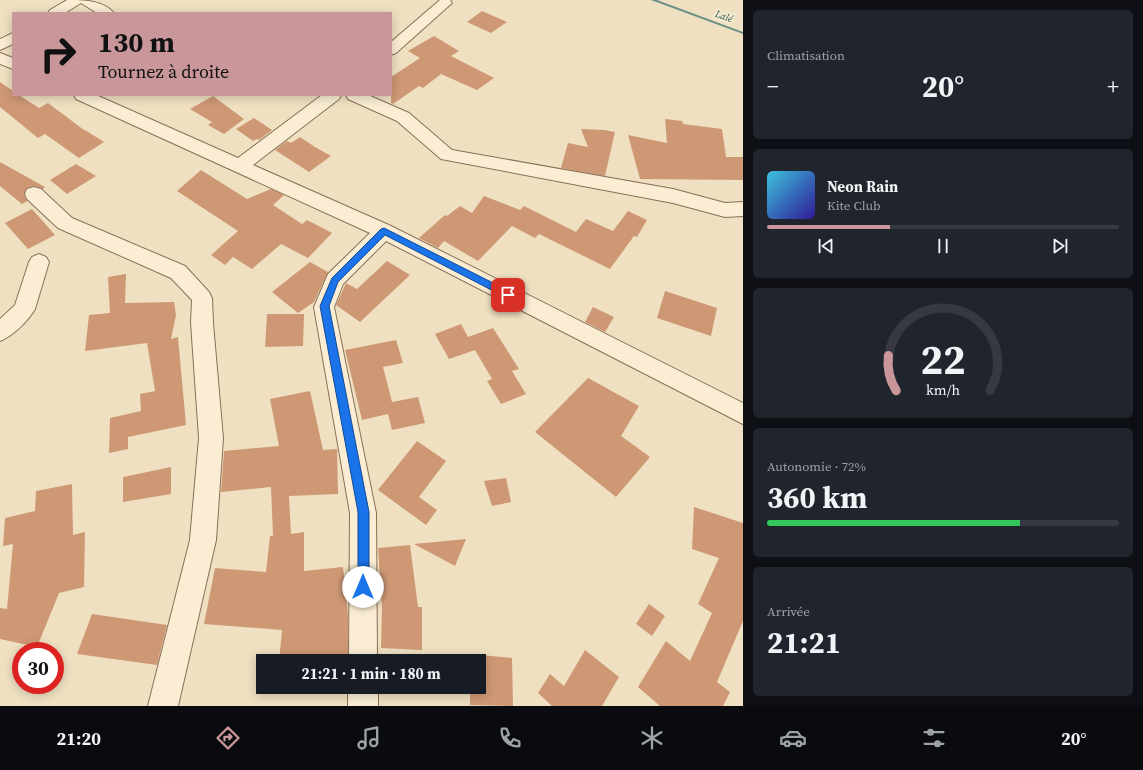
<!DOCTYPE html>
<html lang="fr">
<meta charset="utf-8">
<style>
:root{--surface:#171b24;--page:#20242c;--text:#f1f3f6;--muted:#9ea1a6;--line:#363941;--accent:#c9979a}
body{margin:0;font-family:"Source Serif 4",serif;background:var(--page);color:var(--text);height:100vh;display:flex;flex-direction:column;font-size:15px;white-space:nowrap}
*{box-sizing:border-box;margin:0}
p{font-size:13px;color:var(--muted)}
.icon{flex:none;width:22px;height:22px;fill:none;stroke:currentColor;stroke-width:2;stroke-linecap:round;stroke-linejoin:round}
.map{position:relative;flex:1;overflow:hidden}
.sheet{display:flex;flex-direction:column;gap:10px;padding:10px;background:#0d0f14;width:400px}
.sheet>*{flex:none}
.hud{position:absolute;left:12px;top:12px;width:380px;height:84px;border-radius:0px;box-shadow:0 2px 10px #0003;background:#c9979a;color:#111;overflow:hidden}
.speed{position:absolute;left:12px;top:642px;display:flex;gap:8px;font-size:20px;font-weight:700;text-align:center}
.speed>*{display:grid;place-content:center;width:52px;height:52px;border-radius:50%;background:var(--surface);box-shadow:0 2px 10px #0003;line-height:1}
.speed .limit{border:6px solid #d22;background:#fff;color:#111}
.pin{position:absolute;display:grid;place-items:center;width:34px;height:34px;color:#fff;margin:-17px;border-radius:8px;box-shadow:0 2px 6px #0006}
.me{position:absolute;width:44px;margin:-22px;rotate:0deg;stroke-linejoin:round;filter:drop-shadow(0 0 3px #0008)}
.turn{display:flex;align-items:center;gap:14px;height:84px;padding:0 20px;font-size:18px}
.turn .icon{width:52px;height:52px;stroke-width:2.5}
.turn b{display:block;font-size:28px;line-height:34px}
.big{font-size:30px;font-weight:700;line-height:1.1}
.sheet .card{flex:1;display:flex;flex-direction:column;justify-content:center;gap:6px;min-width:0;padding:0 14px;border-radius:6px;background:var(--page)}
.sheet .dial{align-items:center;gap:0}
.dial svg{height:104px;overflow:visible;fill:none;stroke:var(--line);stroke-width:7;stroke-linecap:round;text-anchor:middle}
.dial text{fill:var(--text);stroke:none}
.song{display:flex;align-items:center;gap:12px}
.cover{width:48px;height:48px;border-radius:6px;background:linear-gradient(135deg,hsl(190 70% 55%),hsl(250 70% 35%))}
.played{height:4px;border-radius:2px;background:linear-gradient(90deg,var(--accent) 35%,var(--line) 35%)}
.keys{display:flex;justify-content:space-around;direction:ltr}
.heat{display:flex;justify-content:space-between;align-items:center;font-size:22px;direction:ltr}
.charge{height:6px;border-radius:3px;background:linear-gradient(90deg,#34c759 72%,var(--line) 0)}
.trip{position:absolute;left:256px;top:654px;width:230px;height:40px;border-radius:0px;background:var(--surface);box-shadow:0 2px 10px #0003;font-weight:700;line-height:40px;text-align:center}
.dock{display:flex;height:64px;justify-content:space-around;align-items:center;background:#090b0e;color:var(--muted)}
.dock .icon{width:28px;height:28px}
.dock .current{color:var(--accent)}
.dock b{font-size:18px;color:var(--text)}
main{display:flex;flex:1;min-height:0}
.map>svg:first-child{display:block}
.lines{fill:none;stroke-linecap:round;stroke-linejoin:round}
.stream{fill:#6a8f85;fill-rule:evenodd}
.building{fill:#ce9875}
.minor-casing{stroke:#897058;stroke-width:2}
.minor{fill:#faedd4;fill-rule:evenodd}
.route{fill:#1a73e8;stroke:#114b97}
.labels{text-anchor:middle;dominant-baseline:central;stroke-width:4;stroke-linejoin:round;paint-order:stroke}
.far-water-label{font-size:10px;font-style:italic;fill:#2b5854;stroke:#f6ead0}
</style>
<main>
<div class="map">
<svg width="743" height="706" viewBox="0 0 743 706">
<rect width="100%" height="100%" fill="#efe0c1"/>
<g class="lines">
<!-- stream -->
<path class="stream" d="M 651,0 L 657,0 L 743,32 L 743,34 Z"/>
</g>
<!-- building -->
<g class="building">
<path d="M 482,11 L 507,22 L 491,33 L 467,22 Z"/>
<path d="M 434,36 L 459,51 L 451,56 L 494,78 L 477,90 L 441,74 L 423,88 L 419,86 L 393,104 L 391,103 L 391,77 L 420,58 L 408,51 Z"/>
<path d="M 0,82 L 13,91 L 13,95 L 19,95 L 39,108 L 48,103 L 84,130 L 85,130 L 104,142 L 79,158 L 45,134 L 38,138 L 0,107 Z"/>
<path d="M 213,96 L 244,119 L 224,134 L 208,125 L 212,122 L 190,109 Z"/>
<path d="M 254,118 L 272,130 L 259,140 L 257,139 L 253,141 L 236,129 Z"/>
<path d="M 665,119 L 682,121 L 683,124 L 722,129 L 726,157 L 743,157 L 743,180 L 640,179 L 628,135 L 667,143 Z"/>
<path d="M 581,129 L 604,130 L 615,132 L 605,176 L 561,168 L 568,143 L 588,147 Z"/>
<path d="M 300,137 L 315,147 L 331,156 L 309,172 L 275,150 L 287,141 L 291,143 Z"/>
<path d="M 0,162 L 45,187 L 43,189 L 34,186 L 27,188 L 24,195 L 27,201 L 22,204 L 0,186 Z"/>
<path d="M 76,164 L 96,176 L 67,194 L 50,180 Z"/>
<path d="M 201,170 L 247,199 L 271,189 L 284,195 L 273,205 L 302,224 L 307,220 L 332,233 L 308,258 L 281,244 L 252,269 L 233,257 L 225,265 L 211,255 L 238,231 L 177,191 Z"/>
<path d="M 484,196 L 520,210 L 524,206 L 576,232 L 586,219 L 613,231 L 628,211 L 647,220 L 637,237 L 634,236 L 610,269 L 539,234 L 535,238 L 512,226 L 478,261 L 444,241 L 438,248 L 419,238 L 445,215 L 447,216 L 460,206 L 472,213 Z"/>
<path d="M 32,209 L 55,235 L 28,249 L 5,223 Z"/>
<path d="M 387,261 L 410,275 L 360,322 L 336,305 L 346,283 L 357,289 Z"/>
<path d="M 310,262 L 328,272 L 314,302 L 298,313 L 272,292 Z"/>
<path d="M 126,274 L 125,303 L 174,302 L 176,315 L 171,339 L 178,337 L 186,425 L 128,437 L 128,449 L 109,453 L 110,418 L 141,411 L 140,394 L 155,391 L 147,343 L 85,351 L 89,315 L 110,313 L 108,277 Z"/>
<path d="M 665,291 L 717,308 L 711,336 L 657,318 Z"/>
<path d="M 593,307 L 614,317 L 605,332 L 585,322 Z"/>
<path d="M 267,314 L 304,314 L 303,346 L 265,347 Z"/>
<path d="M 461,324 L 468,337 L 493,328 L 519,369 L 512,371 L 526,394 L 501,404 L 487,381 L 492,379 L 475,350 L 449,359 L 435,334 Z"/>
<path d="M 396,340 L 403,363 L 383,367 L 392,402 L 418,397 L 425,423 L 392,430 L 388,414 L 362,420 L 345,350 Z"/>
<path d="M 588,378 L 639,406 L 621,436 L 650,457 L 616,497 L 535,432 Z"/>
<path d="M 310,391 L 323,450 L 337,449 L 338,494 L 289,496 L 291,534 L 304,532 L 304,571 L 343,567 L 348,615 L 348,661 L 279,661 L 282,630 L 204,624 L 215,568 L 266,572 L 270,536 L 273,536 L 271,487 L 221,492 L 224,451 L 279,446 L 270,399 Z"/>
<path d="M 417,441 L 446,461 L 419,497 L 437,510 L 426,525 L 378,490 Z"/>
<path d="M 171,467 L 171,494 L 123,502 L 123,477 Z"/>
<path d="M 506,478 L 511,502 L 492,506 L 484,481 Z"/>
<path d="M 72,484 L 73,535 L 85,532 L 84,587 L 59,593 L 37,647 L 0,639 L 0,608 L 7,609 L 13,544 L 3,546 L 5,518 L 35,511 L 36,491 Z"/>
<path d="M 694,507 L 743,523 L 743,621 L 717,682 L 730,692 L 723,706 L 660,706 L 638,687 L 666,641 L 690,661 L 712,613 L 698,604 L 719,558 L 692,549 Z"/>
<path d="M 466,539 L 455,566 L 414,544 Z"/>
<path d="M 410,545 L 418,607 L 422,607 L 422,650 L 381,648 L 382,608 L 378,548 Z"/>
<path d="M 649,604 L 665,616 L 652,636 L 636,624 Z"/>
<path d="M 92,614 L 167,625 L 157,665 L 77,654 Z"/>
<path d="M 585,650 L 619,677 L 602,706 L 552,706 L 538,693 L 550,674 L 564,686 Z"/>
<path d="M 470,654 L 512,658 L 513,706 L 470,705 L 470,687 L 479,687 L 479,661 L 470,661 Z"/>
</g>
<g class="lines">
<defs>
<g id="minor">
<path d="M 67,0 C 83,0 103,0 114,13 L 97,13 L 81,3 L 65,13 L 48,13 L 50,10 Z"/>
<path d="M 440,0 L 450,0 L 452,3 L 396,53 L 391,55 L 391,42 Z"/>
<path d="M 13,33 L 13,44 L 0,50 L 0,39 Z"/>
<path d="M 0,53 L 13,58 L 13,69 L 0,64 Z"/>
<path d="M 74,95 L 96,95 L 238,158 L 322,95 L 341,95 L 339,99 L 253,165 L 391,226 L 743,403 L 743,424 L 386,241 L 343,284 L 334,307 L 376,513 L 377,661 L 349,661 L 350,513 L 314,307 L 328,274 L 370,233 L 76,99 Z"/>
<path d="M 346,95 L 368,95 L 409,113 L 452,150 L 673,189 L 725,203 L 743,202 L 743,216 L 725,217 L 673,203 L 441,159 L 397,121 L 348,99 Z"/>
<path d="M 34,187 L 41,189 L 72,218 L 185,266 L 209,292 L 212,298 L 213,323 L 223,438 L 216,540 L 178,706 L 148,706 L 190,540 L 199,438 L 191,323 L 192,300 L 171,278 L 58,228 L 27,199 L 25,194 L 27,189 Z"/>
<path d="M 39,254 L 46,257 L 49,262 L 35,309 C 28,321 13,336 0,341 L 0,319 L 15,305 L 29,262 L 32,257 Z"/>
<rect x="348" y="687" width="30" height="19"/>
</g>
</defs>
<!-- minor casing -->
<use href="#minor" class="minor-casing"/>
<!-- minor -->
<use href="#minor" class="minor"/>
</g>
<!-- route -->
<path class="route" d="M 384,228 L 511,292 L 512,295 L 508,298 L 505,297 L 385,235 L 338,282 L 329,306 L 369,512 L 369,587 L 367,591 L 363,592 L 359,591 L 358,587 L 358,512 L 320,306 L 332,278 L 381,229 Z"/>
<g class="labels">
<!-- far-water labels -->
<g class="far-water-label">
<text transform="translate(724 16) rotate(20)">Lalé</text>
</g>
</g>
</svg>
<div class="speed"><div class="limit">30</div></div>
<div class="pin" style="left:508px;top:295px;background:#d93025"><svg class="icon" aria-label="arrive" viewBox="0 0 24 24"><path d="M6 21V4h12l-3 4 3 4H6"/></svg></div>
<svg class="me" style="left:363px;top:587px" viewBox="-20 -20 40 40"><circle r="19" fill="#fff"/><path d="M0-13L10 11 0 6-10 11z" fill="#1a73e8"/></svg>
<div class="trip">21:21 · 1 min · 180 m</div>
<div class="hud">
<div class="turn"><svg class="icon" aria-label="right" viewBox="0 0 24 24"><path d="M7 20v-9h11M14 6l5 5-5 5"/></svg><div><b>130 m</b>Tournez à droite</div></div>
</div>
</div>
<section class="sheet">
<div class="card"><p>Climatisation</p>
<div class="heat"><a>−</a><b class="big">20°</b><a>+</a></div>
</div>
<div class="card">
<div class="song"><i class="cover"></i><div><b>Neon Rain</b><p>Kite Club</p></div></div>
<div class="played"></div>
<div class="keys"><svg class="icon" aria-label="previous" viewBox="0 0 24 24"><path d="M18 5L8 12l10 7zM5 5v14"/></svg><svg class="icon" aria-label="pause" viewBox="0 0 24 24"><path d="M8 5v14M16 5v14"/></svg><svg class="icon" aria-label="next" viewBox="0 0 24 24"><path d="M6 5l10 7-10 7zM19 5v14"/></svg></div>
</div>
<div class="card dial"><svg viewBox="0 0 100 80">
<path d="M14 69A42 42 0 1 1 86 69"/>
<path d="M14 69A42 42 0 0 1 8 42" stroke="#c9979a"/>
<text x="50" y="56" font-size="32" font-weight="700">22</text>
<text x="50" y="72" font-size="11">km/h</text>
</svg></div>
<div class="card"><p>Autonomie · 72%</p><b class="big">360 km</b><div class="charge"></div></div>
<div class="card"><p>Arrivée</p><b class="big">21:21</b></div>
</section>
</main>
<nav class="dock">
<b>21:20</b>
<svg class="icon current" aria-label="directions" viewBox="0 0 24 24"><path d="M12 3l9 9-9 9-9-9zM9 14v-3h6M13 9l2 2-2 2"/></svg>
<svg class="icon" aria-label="music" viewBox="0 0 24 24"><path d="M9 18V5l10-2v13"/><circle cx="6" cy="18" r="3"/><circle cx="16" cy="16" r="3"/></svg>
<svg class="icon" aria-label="phone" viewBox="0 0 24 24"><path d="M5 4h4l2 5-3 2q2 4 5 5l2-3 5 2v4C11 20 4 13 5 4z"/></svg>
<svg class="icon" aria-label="climate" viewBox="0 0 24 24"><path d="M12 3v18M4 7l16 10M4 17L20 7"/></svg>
<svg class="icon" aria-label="car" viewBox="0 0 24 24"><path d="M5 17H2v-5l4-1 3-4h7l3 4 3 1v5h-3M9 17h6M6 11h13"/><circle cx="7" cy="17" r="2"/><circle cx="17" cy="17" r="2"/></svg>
<svg class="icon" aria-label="filters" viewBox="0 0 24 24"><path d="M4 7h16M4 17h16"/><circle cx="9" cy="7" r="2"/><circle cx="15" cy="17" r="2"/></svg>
<b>20°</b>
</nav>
